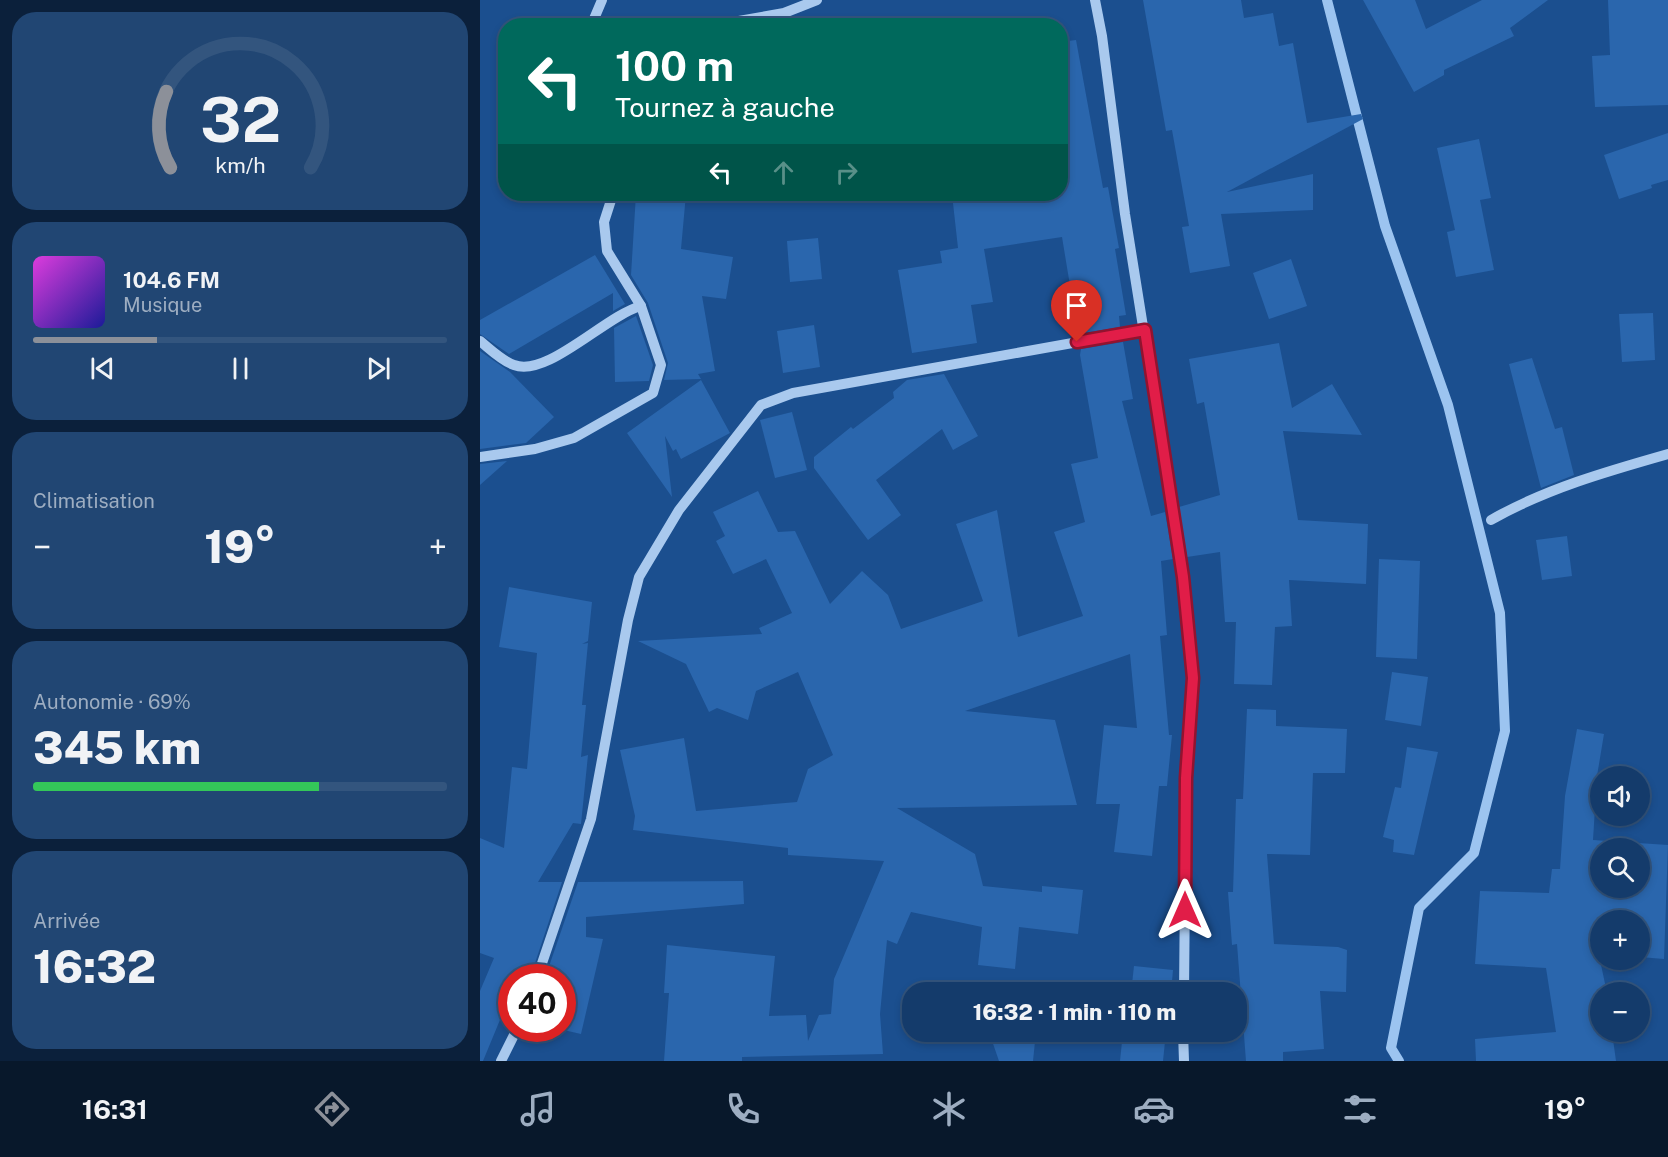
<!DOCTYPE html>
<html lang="fr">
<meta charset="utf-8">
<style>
:root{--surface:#143b6b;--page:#214673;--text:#f1f3f6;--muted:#9dadc1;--line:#33557e;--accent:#8c9099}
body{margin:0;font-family:"Public Sans",sans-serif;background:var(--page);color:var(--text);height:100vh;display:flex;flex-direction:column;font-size:22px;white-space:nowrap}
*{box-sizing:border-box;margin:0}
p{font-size:20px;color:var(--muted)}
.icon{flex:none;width:33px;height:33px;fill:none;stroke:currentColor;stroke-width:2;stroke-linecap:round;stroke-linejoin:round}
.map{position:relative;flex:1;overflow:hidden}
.side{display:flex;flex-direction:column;gap:12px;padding:12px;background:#0b203b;width:480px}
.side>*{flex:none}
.banner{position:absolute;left:18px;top:18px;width:570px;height:183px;border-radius:24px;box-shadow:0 3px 9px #0003,0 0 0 2px var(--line);background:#00695c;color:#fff;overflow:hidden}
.fabs{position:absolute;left:1110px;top:766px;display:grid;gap:12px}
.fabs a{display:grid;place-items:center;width:60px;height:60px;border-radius:50%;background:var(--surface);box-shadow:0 3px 9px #0003,0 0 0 2px var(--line);font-size:30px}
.speed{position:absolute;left:18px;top:964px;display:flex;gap:12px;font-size:30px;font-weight:700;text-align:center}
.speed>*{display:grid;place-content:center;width:78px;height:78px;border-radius:50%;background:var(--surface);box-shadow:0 3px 9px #0003,0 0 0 2px var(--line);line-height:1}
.speed .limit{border:9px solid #d22;background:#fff;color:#111}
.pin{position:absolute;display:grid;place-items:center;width:51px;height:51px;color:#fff;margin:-62px -26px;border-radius:50% 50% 50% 0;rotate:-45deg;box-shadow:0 0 6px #0007}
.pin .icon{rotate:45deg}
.me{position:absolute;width:66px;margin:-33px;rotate:0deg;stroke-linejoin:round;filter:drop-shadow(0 0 4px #0008)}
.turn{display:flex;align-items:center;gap:21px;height:126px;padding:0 18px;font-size:27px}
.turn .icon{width:78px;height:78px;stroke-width:2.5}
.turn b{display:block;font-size:42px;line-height:51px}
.lanes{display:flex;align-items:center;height:57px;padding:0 18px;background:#0003;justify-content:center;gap:30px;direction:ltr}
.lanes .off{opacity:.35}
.big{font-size:45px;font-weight:800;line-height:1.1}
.side .widget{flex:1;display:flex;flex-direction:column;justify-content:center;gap:9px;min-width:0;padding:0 21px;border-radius:24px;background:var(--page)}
.side .dial{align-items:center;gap:0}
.dial svg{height:156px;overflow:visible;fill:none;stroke:var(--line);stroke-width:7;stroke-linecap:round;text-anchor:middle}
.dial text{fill:var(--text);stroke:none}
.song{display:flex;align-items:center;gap:18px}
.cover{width:72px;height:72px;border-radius:9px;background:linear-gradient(135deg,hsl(300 70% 55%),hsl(240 70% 35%))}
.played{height:6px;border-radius:3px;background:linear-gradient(90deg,var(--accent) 30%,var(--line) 30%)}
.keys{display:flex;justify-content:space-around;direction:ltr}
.heat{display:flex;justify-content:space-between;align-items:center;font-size:33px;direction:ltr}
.charge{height:9px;border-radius:4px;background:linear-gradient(90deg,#34c759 69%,var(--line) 0)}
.trip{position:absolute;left:422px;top:982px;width:345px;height:60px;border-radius:24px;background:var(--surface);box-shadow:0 3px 9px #0003,0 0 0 2px var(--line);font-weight:800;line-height:60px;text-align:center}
.tabs{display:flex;height:96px;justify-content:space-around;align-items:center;background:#08182b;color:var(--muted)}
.tabs .icon{width:42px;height:42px}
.tabs .selected{color:var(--accent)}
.tabs b{font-size:27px;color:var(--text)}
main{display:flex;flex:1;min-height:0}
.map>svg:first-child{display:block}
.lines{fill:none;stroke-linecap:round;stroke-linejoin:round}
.stream{stroke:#9cc4f0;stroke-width:10}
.building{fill:#2a66ad;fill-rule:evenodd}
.minor{stroke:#a9c9ee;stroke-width:10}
.route-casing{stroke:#92132f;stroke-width:15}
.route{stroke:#e11d48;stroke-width:10}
</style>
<main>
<section class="side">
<div class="widget dial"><svg viewBox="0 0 100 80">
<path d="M14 69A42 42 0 1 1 86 69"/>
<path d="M14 69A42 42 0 0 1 12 30" stroke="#8c9099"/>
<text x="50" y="56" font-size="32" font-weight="700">32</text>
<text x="50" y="72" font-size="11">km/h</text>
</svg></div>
<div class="widget">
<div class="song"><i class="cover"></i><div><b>104.6 FM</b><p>Musique</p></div></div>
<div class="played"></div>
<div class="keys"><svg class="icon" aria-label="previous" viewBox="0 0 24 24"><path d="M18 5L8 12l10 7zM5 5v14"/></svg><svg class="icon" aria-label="pause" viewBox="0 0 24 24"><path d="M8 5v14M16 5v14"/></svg><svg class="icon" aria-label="next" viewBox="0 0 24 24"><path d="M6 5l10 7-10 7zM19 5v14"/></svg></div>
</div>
<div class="widget"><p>Climatisation</p>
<div class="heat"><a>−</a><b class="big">19°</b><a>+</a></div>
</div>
<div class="widget"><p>Autonomie · 69%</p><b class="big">345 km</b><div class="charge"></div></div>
<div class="widget"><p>Arrivée</p><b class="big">16:32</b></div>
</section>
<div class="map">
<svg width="1188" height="1061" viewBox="0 0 1188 1061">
<rect width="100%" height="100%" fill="#1b4f8f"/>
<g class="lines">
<!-- stream -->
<path class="stream" d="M 847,0 L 905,226 L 968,405 L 1020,613 L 1025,731 L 994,853 L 939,908 L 911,1048 L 919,1061"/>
</g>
<!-- building -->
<g class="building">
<path d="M 663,0 L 761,0 L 764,18 L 793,13 L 799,46 L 813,43 L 827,123 L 881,114 L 883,119 L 747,192 L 833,174 L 833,210 L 741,214 L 750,266 L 710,273 L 702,227 L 709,226 L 692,130 L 686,131 Z"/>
<path d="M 883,0 L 935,0 L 946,29 L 1002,0 L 1068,0 L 1030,28 L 1034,36 L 964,70 L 964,75 L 934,92 Z"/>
<path d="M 1128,0 L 1188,0 L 1188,105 L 1115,107 L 1112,56 L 1130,55 Z"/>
<path d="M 596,40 L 623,188 L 628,187 L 639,248 L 635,249 L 646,315 L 639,316 L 640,327 L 598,334 L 582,237 L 504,249 L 513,302 L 491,305 L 497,343 L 432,353 L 418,270 L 462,263 L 460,251 L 478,248 L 472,194 L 580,194 L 580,42 Z"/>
<path d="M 1188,133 L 1188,180 L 1171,185 L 1172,188 L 1139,199 L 1124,155 Z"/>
<path d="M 999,139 L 1011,198 L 1000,200 L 1014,270 L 976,277 L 967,232 L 975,230 L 957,148 Z"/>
<path d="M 156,194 L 206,194 L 201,249 L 253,257 L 246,299 L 222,296 L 235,371 L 218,374 L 221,379 L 184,380 L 188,363 L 168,303 L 151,275 Z"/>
<path d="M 338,238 L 342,279 L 310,282 L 307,241 Z"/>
<path d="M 115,255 L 145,304 L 133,311 L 133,293 L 29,354 L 0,334 L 0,320 Z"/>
<path d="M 811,259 L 827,306 L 789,319 L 773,273 Z"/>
<path d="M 1173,313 L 1175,360 L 1142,362 L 1139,314 Z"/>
<path d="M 156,316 L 173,365 L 169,381 L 135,382 L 134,328 Z"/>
<path d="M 334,325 L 340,367 L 303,373 L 297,331 Z"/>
<path d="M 643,342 L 653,399 L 642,401 L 671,516 L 685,512 L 693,559 L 681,561 L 687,635 L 680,636 L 689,735 L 692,735 L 687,786 L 679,786 L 672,856 L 634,852 L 640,804 L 616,804 L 624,725 L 657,728 L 650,654 L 485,711 L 575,720 L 597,805 L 417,808 L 495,854 L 503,886 L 562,892 L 562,886 L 603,890 L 598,934 L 539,927 L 535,969 L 498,965 L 502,927 L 431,912 L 417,944 L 407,940 L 400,1014 L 403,1054 L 262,1057 L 262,1061 L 184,1061 L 189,993 L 184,993 L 187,945 L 295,956 L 289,1016 L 326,1015 L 328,1041 L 339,1015 L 351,1014 L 354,979 L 404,861 L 308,855 L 308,848 L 153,830 L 155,816 L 140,750 L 204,738 L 216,811 L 317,802 L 328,769 L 353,755 L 318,672 L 276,691 L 268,720 L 237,708 L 229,712 L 206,664 L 158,641 L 282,634 L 279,628 L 312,613 L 286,559 L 253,574 L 236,541 L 245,536 L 233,512 L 278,491 L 298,532 L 315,531 L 350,604 L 382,571 L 408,595 L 421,629 L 503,601 L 476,524 L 517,510 L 538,637 L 603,616 L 574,532 L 605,522 L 591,464 L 618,458 L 600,355 L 601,349 Z"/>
<path d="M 799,343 L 812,408 L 852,384 L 882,435 L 803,431 L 818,520 L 888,524 L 886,584 L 809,580 L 812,626 L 795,627 L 792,685 L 754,684 L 756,622 L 745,622 L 740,552 L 707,557 L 699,507 L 740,495 L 724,402 L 717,404 L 709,359 Z"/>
<path d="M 0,351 L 30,372 L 74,417 L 46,443 L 0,449 Z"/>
<path d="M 1052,358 L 1075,429 L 1082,427 L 1094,475 L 1061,488 L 1029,364 Z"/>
<path d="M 464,374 L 498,436 L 473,450 L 462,429 L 396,480 L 421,515 L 388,540 L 334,468 L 334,457 L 371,427 L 373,429 L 414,398 L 413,392 L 427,380 Z"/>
<path d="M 221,380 L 250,433 L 201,459 L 196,449 L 193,451 L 185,436 L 192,497 L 147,433 Z"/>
<path d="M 312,412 L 327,470 L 295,478 L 280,420 Z"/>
<path d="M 27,461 L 0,485 L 0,464 Z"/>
<path d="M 1087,536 L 1092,576 L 1062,580 L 1056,540 Z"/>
<path d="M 899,559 L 940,561 L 937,659 L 896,657 Z"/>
<path d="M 29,587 L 112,602 L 108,641 L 102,644 L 108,643 L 102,705 L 106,705 L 101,757 L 108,755 L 101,824 L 93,823 L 58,882 L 82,882 L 50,978 L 32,978 L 32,1017 L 22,1015 L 3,1061 L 0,1061 L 0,991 L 14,958 L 0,953 L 0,838 L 24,848 L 32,767 L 47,769 L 57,653 L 19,647 Z"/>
<path d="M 912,672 L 948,677 L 941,726 L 905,720 Z"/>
<path d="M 767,709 L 796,710 L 796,726 L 867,729 L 865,773 L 833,773 L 830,855 L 787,854 L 794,944 L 858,947 L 867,950 L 866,992 L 840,991 L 844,1049 L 803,1052 L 803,1061 L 766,1061 L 757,944 L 752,945 L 748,892 L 753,892 L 756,799 L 763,799 Z"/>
<path d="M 1097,729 L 1124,734 L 1117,776 L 1113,840 L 1188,845 L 1184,959 L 1160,957 L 1160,921 L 1120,921 L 1120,960 L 1127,993 L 1120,993 L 1120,1032 L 1132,1032 L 1136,1061 L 996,1061 L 995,1039 L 1076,1032 L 1066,968 L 995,964 L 1000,891 L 1069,893 L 1072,869 L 1080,869 L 1085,796 ZM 1120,849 L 1160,849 L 1160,888 L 1120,888 Z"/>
<path d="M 927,747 L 958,752 L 934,855 L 913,852 L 914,840 L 903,837 L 915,787 L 921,788 Z"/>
<path d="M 263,881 L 264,904 L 106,917 L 106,937 L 123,939 L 101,1034 L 79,1029 L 82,1029 L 82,978 L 65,978 L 98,882 Z"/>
<path d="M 654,966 L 693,970 L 691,993 L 651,993 Z"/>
<path d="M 509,1032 L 556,1032 L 553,1061 L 519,1061 Z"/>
<path d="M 643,1032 L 686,1032 L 683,1061 L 640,1061 Z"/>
</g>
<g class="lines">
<!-- minor -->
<g class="minor">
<path d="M 615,0 L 622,36 L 645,214 L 703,577 L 713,678 L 706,778 L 704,993"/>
<path d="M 111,26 L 122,0"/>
<path d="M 230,26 L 304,13 L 337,0"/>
<path d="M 0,341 C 10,349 22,361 34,365 C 67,378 125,316 161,306"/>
<path d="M 0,457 L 55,449 L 94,438 L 173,393 L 181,365 L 161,306 L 127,251 L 124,222 L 133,194"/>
<path d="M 1011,520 C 1065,489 1128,471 1188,454"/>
<path d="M 57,978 L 111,819 L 148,620 L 159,577 L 199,510 L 281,405 L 313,393 L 665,330"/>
<path d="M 703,1032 L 704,1061"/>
<path d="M 21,1061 L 37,1029"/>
</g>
</g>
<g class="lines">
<defs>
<path id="route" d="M 597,342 L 665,330 L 703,577 L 713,678 L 706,778 L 705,910"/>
</defs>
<!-- route casing -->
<use href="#route" class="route-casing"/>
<!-- route -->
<use href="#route" class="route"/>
</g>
</svg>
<div class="fabs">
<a><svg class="icon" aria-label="sound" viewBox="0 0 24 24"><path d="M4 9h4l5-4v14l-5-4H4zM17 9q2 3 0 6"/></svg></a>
<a><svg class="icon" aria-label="search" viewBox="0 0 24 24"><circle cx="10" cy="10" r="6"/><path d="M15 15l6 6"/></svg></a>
<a>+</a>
<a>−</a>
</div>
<div class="speed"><div class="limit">40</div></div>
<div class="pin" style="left:597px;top:342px;background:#d93025"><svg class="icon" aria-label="arrive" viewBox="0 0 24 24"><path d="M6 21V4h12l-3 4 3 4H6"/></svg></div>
<svg class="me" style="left:705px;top:910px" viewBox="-20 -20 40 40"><path d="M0-17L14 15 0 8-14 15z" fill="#e11d48" stroke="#fff" stroke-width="4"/></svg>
<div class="trip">16:32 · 1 min · 110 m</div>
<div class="banner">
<div class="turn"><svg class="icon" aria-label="left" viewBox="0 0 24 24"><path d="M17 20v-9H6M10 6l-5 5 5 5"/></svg><div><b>100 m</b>Tournez à gauche</div></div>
<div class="lanes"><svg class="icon" aria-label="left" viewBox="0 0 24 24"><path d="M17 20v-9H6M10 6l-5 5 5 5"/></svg><svg class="icon off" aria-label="ahead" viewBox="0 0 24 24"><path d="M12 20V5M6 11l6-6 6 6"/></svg><svg class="icon off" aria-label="right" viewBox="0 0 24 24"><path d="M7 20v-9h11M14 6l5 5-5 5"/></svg></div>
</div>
</div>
</main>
<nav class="tabs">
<b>16:31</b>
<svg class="icon selected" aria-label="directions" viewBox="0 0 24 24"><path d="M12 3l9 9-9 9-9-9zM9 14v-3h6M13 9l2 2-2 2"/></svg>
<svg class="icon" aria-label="music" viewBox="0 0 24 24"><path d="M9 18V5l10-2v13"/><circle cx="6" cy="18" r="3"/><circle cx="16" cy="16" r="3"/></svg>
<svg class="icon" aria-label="phone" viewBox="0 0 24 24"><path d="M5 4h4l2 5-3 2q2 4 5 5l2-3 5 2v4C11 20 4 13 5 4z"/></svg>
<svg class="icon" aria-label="climate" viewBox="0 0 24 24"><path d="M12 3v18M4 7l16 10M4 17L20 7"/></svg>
<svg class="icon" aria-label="car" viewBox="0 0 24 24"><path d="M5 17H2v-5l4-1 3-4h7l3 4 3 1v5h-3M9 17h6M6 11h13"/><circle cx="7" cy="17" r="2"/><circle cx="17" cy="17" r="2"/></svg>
<svg class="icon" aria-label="filters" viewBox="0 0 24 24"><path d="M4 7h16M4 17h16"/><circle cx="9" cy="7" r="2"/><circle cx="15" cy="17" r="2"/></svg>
<b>19°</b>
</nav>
